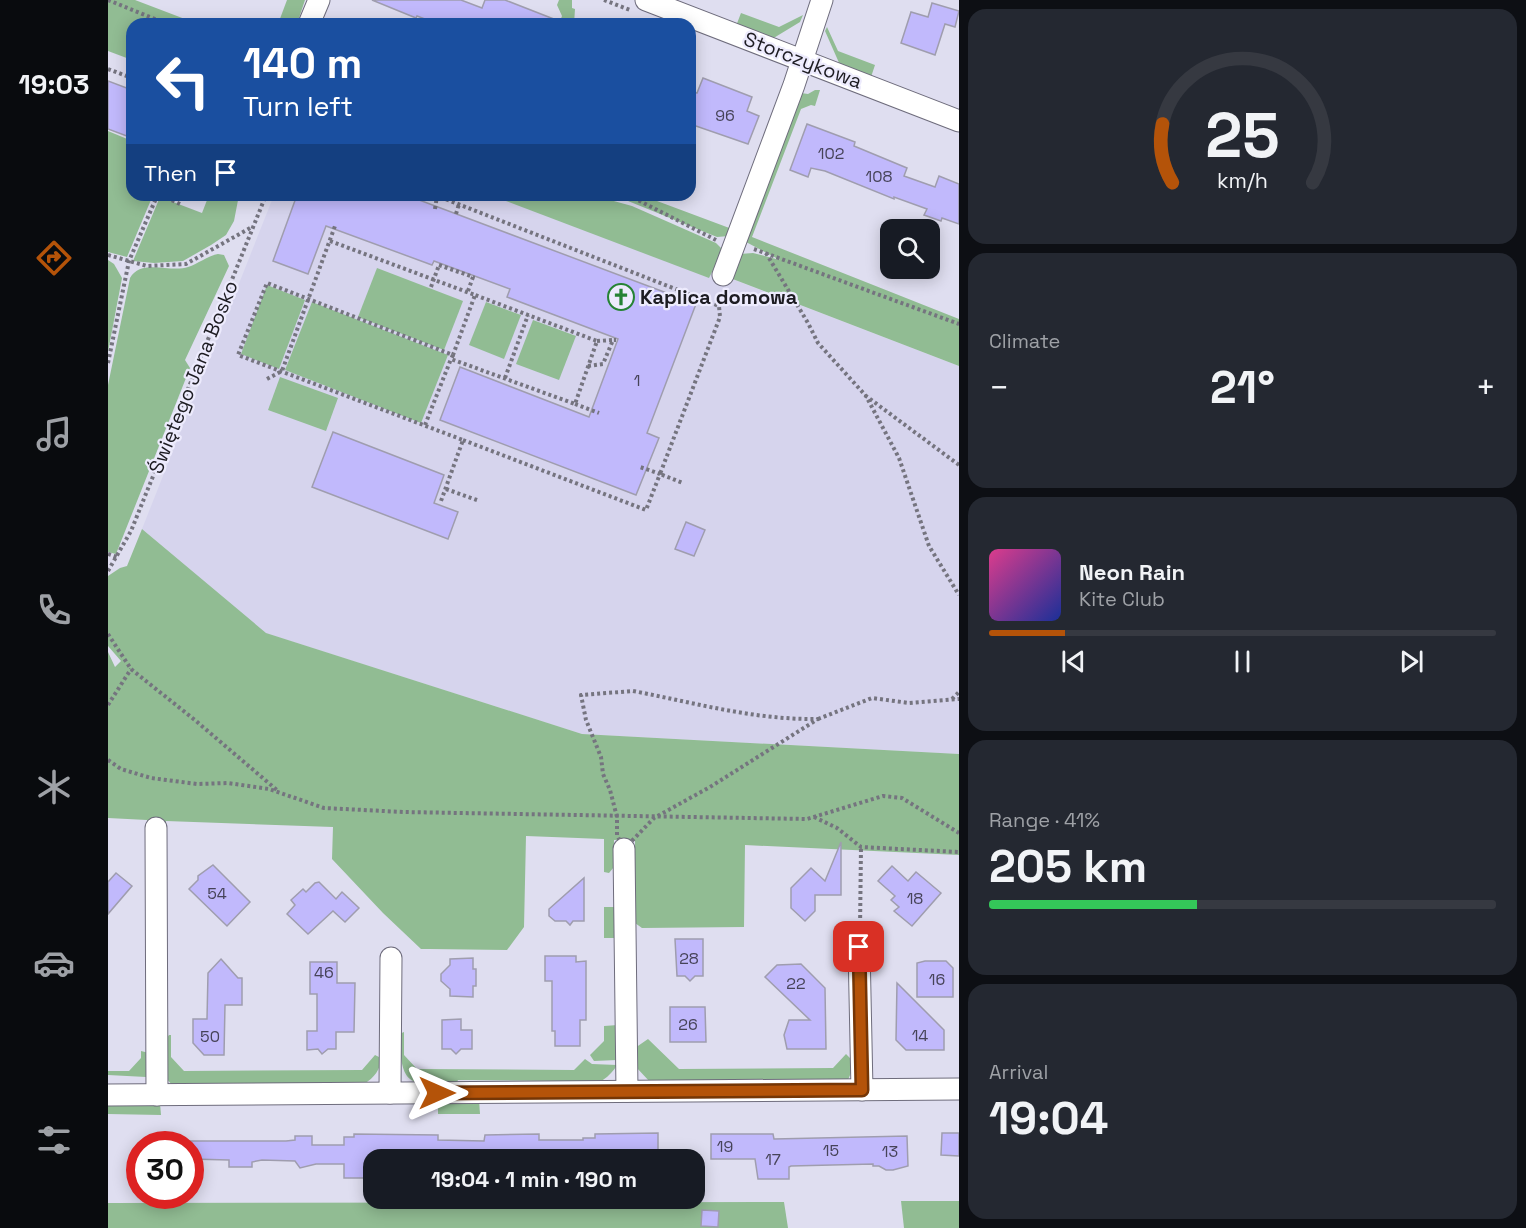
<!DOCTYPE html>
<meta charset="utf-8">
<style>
:root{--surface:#171b24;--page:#242831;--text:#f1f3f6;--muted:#9ea1a6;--line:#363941;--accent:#b45309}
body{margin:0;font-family:"Space Grotesk",sans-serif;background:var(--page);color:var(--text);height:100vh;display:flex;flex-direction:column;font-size:22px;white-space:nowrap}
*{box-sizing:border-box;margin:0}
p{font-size:20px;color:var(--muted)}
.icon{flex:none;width:33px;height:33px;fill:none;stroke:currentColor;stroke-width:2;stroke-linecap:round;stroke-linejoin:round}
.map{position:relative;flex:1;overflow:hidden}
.side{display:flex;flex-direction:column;gap:9px;padding:9px;background:#0d0f14;width:567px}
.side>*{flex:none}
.hud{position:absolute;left:18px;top:18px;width:570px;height:183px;border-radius:18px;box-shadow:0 3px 15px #0003;background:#1a4fa0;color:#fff;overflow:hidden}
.tools{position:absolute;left:772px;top:219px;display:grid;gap:12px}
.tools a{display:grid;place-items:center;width:60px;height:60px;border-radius:12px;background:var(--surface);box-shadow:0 3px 15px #0003;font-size:30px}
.speed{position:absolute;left:18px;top:1131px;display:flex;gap:12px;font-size:30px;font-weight:700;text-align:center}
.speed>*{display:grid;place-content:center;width:78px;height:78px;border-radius:50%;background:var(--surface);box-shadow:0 3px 15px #0003;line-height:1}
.speed .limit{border:9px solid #d22;background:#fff;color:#111}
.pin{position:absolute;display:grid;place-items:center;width:51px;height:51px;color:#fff;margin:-26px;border-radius:12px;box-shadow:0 3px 9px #0006}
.me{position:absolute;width:66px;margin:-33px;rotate:90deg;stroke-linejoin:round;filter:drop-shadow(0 0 4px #0008)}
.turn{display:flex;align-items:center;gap:21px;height:126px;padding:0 18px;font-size:27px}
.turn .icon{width:78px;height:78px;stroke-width:2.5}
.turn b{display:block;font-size:42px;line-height:51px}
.then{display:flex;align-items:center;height:57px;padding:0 18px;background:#0003;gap:12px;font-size:22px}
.big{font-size:45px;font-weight:600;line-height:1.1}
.side .widget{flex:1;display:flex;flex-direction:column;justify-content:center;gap:9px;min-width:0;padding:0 21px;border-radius:18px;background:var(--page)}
.side .dial{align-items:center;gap:0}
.dial svg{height:156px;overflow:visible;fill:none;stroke:var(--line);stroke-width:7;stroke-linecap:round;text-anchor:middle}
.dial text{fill:var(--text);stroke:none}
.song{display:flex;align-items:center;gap:18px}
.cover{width:72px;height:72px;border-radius:9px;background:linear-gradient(135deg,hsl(330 70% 55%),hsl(230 70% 35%))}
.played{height:6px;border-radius:3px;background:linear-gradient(90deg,var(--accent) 15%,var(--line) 15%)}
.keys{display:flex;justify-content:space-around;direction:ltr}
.heat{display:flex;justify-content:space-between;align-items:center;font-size:33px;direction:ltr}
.charge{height:9px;border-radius:4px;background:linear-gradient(90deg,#34c759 41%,var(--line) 0)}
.trip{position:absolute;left:255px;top:1149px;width:342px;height:60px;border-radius:18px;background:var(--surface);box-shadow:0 3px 15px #0003;font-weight:600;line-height:60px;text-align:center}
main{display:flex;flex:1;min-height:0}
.tab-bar{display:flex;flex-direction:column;width:108px;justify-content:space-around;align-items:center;background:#090b0e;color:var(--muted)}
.tab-bar .icon{width:42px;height:42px}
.tab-bar .active{color:var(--accent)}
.tab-bar b{font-size:27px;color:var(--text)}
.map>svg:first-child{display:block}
.built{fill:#d6d4ed}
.green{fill:#91bc93}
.building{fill:#c1b9fc;stroke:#9f9dae;stroke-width:1.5}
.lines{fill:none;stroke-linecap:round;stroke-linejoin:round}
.street-casing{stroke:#6e6c7c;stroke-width:23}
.path{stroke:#75747f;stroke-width:4;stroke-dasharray:3 3;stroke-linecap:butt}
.street{stroke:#fff;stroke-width:21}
.route-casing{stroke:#753606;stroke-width:15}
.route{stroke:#b45309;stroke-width:10}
.labels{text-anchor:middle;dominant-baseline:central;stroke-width:4.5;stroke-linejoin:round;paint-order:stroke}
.number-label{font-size:16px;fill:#464358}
.street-label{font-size:20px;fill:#1d1c22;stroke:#edebfd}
.poi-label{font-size:20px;font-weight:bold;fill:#1d1c22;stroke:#edebfd;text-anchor:start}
</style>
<main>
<nav class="tab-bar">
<b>19:03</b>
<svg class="icon active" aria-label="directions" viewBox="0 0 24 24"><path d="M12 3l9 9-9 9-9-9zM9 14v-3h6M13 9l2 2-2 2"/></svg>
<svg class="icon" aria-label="music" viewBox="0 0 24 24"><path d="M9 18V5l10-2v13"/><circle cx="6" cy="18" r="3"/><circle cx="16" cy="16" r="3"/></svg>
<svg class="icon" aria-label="phone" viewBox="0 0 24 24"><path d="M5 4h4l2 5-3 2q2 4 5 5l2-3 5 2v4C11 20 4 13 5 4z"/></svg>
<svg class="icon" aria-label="climate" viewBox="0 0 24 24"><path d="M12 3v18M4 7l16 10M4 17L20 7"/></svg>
<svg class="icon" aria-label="car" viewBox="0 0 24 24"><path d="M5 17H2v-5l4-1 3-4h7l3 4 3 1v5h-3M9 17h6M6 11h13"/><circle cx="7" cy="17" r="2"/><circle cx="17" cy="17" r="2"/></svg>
<svg class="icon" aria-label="filters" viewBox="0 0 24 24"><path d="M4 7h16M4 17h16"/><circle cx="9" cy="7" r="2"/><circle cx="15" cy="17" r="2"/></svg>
</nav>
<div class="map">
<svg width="851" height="1228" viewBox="0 0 851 1228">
<rect width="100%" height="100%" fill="#dfdef0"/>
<!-- built -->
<path class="built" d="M 166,195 L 405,195 L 851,366 L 851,754 L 474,734 L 157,633 L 34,529 Z"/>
<!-- green -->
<g class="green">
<path d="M 0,0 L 27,0 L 90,24 L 24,24 L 24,60 L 0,51 Z"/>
<path d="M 179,0 L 197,0 L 189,24 L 170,24 Z"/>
<path d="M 451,0 L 464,0 L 464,8 L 467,9 L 466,24 L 451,24 L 454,16 L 449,5 Z"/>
<path d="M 633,13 L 671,27 L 695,15 L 692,22 L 664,39 L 628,26 Z"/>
<path d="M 719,27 L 730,51 L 767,65 L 763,77 L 732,65 L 717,31 Z"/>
<path d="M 707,90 L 712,90 L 707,106 L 703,105 L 693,109 L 644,237 L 851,319 L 851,366 L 622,278 L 632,254 L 645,253 L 672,260 L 638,242 L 693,93 L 700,94 Z"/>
<path d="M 0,131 L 24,141 L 24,195 L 45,195 L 19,257 L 0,252 Z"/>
<path d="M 101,195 L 131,195 L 126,221 L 118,235 L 103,245 L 75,261 L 46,263 L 25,261 L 52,197 L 94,213 Z"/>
<path d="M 382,195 L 484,195 L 524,206 L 608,243 L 615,250 L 601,278 Z"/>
<path d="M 494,195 L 533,195 L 624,229 L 621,236 L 609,237 L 520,201 Z"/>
<path d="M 110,254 L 116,255 L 121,266 L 77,360 L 82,368 L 8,554 L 0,552 L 0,385 L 22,278 C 33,258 62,273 80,267 C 90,264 99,256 110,254 Z"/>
<path d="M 0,260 L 6,264 L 14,278 L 0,352 Z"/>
<path d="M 269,268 L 355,301 L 336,350 L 250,317 Z"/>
<path d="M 159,285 L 197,300 L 171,369 L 133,354 Z"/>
<path d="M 204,302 L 340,355 L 313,423 L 177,370 Z"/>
<path d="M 378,302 L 413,315 L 396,359 L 361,345 Z"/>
<path d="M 425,320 L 468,336 L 451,380 L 408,364 Z"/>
<path d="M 172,377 L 230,398 L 218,431 L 160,410 Z"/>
<path d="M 34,529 L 158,633 L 474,734 L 851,754 L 851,855 L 637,845 L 636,927 L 534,928 L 527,923 L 527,841 L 506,840 L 506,867 L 501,873 L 496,872 L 496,839 L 418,836 L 416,927 L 399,950 L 322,949 L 313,949 L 275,913 L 224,859 L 225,827 L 58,821 L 58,919 L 38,907 L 39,820 L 0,818 L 0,652 L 7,667 L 13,661 L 0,646 L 0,576 L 12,568 L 19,566 Z"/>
<rect x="496" y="907" width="12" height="31"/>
<path d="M 510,1025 L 509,1060 L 486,1061 L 482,1055 L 496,1041 L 496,1026 Z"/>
<path d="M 296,1032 L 296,1055 L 309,1069 L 466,1070 L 477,1059 L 484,1064 L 509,1065 C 500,1081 478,1093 462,1081 L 350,1080 L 348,1084 C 298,1085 294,1086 291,1034 Z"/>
<path d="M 61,1035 L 63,1035 L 63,1057 L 76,1071 L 254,1070 L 267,1055 L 273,1058 C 273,1069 266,1078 256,1084 L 65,1086 L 57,1077 L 56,1042 Z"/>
<path d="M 540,1039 L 571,1069 L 725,1068 L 738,1054 L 747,1063 L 740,1080 L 542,1082 L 528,1067 L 527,1048 Z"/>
<path d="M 33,1051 L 41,1053 L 41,1066 L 38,1077 L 0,1075 L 0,1071 L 21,1071 L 33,1058 Z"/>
<path d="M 0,1100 L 52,1103 L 53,1115 L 0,1114 Z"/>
<path d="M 371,1100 L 372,1114 L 330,1114 L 330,1101 Z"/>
<path d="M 793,1201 L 851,1201 L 851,1228 L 796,1228 Z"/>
<path d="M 676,1202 L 680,1228 L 0,1228 L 0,1203 Z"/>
</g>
<!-- building -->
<g class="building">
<path d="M 264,0 L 353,0 L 374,8 L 377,0 L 397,0 L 456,23 L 330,24 L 309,16 L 308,18 Z"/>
<path d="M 824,3 L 851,11 L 847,27 L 837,24 L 827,55 L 793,43 L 803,12 L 820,17 Z"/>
<path d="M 595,78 L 644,97 L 639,111 L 651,116 L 640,144 L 582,124 L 582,91 L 589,93 Z"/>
<path d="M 0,81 L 24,90 L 24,138 L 0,129 Z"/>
<path d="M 699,124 L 747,142 L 746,146 L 799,168 L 796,176 L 827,187 L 831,176 L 851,184 L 851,224 L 834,218 L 833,221 L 816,215 L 819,209 L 786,197 L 786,199 L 717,171 L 703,168 L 700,177 L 682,170 Z"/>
<path d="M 189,195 L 298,195 L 588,304 L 539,433 L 551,438 L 528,495 L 332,420 L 352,367 L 481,417 L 510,339 L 399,297 L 402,289 L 326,261 L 324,265 L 218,226 L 200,274 L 165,261 Z"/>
<path d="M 225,432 L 336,475 L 326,503 L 350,512 L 340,539 L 204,487 Z"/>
<path d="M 578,522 L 597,530 L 586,556 L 567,549 Z"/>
<path d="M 733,842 L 733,895 L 707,895 L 707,911 L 697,921 L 683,908 L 683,888 L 703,868 L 717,881 Z"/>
<path d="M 105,865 L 142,902 L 119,926 L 81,889 L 90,880 L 90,876 Z"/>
<path d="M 784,866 L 800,881 L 808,872 L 833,893 L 804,926 L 786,911 L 791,907 L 783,900 L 787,896 L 770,881 Z"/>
<path d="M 8,873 L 24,886 L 0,914 L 0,882 Z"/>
<path d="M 476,878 L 476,921 L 465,921 L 462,925 L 458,921 L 447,921 L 441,916 L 441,909 Z"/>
<path d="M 211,882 L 228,899 L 234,892 L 251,908 L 237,922 L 225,911 L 200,934 L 179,914 L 187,905 L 183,900 L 195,889 L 198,892 L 207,883 Z"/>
<path d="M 567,939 L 595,939 L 595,976 L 587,976 L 582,981 L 577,976 L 569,976 Z"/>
<path d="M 437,956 L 468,956 L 468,962 L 478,961 L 478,1020 L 472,1020 L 472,1046 L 447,1046 L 447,1031 L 444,1031 L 444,981 L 437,981 Z"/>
<path d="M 365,958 L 365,969 L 368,969 L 368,986 L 365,986 L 365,997 L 342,996 L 342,989 L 333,981 L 333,974 L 342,965 L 342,959 Z"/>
<path d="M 113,959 L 130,978 L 134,978 L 134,1005 L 117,1005 L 116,1055 L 96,1055 L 85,1043 L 85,1019 L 99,1019 L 100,973 Z"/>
<path d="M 817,961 L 838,961 L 845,968 L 845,997 L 809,997 L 809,963 Z"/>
<path d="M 202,962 L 229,962 L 229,983 L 247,983 L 246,1032 L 228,1032 L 228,1049 L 220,1049 L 214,1054 L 210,1049 L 199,1050 L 199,1031 L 209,1031 L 209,994 L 202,994 Z"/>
<path d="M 693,964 L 717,988 L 718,1049 L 679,1049 L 676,1035 L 681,1020 L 702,1020 L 657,977 L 669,965 Z"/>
<path d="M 789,983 L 836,1030 L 836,1050 L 798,1050 L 788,1040 Z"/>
<path d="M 562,1007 L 597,1007 L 598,1042 L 562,1042 Z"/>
<path d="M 353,1019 L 353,1030 L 364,1030 L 364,1049 L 353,1049 L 348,1054 L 343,1049 L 334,1049 L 334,1020 Z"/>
<path d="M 550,1133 L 550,1160 L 266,1160 L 266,1173 L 260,1173 L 260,1178 L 236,1178 L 236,1164 L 208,1164 L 192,1168 L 187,1161 L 154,1160 L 144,1162 L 144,1167 L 121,1167 L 121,1160 L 82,1159 L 82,1141 L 178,1141 L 187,1140 L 187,1136 L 204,1136 L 204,1145 L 236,1145 L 236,1137 L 246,1137 L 246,1134 L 330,1135 L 330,1140 L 376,1141 L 377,1135 L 431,1134 L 431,1140 L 475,1140 L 475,1138 L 487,1138 L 487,1134 Z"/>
<path d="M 834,1133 L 851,1133 L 851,1156 L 833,1155 Z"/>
<path d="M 603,1134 L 665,1134 L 666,1139 L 799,1136 L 800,1166 L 785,1170 L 778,1170 L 771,1166 L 765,1166 L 765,1164 L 683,1166 L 681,1167 L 681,1179 L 650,1179 L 647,1159 L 603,1159 Z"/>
<path d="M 594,1210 L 611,1211 L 610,1227 L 593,1226 Z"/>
</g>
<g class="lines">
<defs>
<g id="street">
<path d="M 538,0 L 851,121"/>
<path d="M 201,24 L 211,0"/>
<path d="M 615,275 L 686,85 L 714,0"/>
<path d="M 48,828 L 49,1095"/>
<path d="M 516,849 L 519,1091"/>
<path d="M 751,947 L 754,1090"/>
<path d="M 282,1093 L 283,958"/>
<path d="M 0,1095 L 851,1089"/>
</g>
</defs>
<!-- street casing -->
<use href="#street" class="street-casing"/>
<!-- path -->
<g class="path">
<path d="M 0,0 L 59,24"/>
<path d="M 496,0 L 522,10"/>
<path d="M 0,69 L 24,78"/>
<path d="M 53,195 L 74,205"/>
<path d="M 327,195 L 611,306 L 612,317 L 552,474 L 575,483"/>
<path d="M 520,195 L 608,240"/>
<path d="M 327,209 L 329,196"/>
<path d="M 348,214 L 351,204"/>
<path d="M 222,241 L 367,295 L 345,355 L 159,283 L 130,355 L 355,440 L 333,501"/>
<path d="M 646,249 L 851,324"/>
<path d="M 658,253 L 700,323 L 710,343 L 758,396"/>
<path d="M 0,255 L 39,266 L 78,264 L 144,227"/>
<path d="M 331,265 L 365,277 L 360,291"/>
<path d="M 323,287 L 331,265"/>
<path d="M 489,341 L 505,340"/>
<path d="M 345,355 L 343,359 L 467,404 L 489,341 L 367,295"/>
<path d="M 0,363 L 21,261 L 49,196"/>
<path d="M 480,366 L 495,364 L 505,340 L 508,340"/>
<path d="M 397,378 L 420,315"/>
<path d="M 159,379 L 174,371 L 227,226"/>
<path d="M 467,404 L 491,413"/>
<path d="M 317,425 L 343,359"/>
<path d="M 355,440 L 538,510 L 552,474 L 532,467"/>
<path d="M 851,465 L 758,396 L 791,458 L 821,546 L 851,595"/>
<path d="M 338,489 L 369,500"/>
<path d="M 0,554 L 9,557"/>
<path d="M 0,571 L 23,531 L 158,195"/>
<path d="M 0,634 L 23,669 L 88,721 L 170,791"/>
<path d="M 525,691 C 588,703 646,720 710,719 L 602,787 L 546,818 L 516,849 L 509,835 L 509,817 L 502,790 L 495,774 L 493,757 L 478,720 L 473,695 Z"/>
<path d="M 844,699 L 851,692"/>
<path d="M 0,705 L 23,669"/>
<path d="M 710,719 L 764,698 L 801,703 L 851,699"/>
<path d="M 0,760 L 13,769 L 43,778 L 89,784 L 120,783 L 161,789 L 216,808 L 295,812 L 699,819 L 775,796 L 794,798 L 851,833"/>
<path d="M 706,817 L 729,828 L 753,847 L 851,852"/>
<path d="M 752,930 L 753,847"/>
</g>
<!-- street -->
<use href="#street" class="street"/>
</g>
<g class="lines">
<defs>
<path id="route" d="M 329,1093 L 754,1090 L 751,947"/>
</defs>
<!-- route casing -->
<use href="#route" class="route-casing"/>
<!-- route -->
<use href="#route" class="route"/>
</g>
<!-- icons -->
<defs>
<symbol id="church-ring" viewBox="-11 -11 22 22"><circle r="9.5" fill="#edebfd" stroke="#268334" stroke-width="1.5"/><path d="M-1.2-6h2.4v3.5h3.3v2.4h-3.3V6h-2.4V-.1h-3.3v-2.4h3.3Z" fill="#268334"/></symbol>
</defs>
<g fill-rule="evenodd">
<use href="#church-ring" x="498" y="282" width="30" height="30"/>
</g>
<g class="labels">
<!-- number labels -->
<g class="number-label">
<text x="617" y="115">96</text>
<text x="723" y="153">102</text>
<text x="771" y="176">108</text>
<text x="529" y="380">1</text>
<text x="109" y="893">54</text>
<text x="807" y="898">18</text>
<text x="581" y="958">28</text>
<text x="216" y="972">46</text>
<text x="829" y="979">16</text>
<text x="688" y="983">22</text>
<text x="580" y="1024">26</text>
<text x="812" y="1035">14</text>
<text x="102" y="1036">50</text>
<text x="617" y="1146">19</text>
<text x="723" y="1150">15</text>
<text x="782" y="1151">13</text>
<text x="665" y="1159">17</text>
</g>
<!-- street labels -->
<g class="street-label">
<text transform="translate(695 60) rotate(21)">Storczykowa</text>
<text transform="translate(85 377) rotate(-68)">Świętego Jana Bosko</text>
</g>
<!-- poi labels -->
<g class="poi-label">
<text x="532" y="297">Kaplica domowa</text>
</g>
</g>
</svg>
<div class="tools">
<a><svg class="icon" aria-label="search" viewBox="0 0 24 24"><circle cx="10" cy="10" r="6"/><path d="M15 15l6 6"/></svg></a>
</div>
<div class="speed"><div class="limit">30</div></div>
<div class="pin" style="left:751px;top:947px;background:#d93025"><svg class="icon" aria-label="arrive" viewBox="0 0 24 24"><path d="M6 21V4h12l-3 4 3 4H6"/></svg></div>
<svg class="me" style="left:329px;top:1093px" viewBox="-20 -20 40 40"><path d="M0-17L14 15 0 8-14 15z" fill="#b45309" stroke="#fff" stroke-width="4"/></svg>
<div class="trip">19:04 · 1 min · 190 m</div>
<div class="hud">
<div class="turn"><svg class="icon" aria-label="left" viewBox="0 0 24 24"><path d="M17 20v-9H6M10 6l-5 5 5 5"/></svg><div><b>140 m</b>Turn left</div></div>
<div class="then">Then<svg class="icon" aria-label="arrive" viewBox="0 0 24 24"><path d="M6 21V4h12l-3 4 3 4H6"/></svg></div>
</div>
</div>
<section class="side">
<div class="widget dial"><svg viewBox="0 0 100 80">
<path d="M14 69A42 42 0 1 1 86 69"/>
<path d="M14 69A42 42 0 0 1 9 39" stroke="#b45309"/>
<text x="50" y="56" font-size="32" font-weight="700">25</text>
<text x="50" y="72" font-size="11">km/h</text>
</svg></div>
<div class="widget"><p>Climate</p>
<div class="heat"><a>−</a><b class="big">21°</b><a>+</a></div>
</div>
<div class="widget">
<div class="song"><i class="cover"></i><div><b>Neon Rain</b><p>Kite Club</p></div></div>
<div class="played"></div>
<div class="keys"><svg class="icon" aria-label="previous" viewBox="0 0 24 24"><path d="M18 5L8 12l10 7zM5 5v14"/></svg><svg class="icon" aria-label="pause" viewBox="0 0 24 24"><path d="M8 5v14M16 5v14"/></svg><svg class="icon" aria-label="next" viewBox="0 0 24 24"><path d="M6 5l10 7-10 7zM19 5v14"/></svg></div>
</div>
<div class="widget"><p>Range · 41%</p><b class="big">205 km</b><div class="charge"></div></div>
<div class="widget"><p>Arrival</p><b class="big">19:04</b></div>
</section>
</main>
